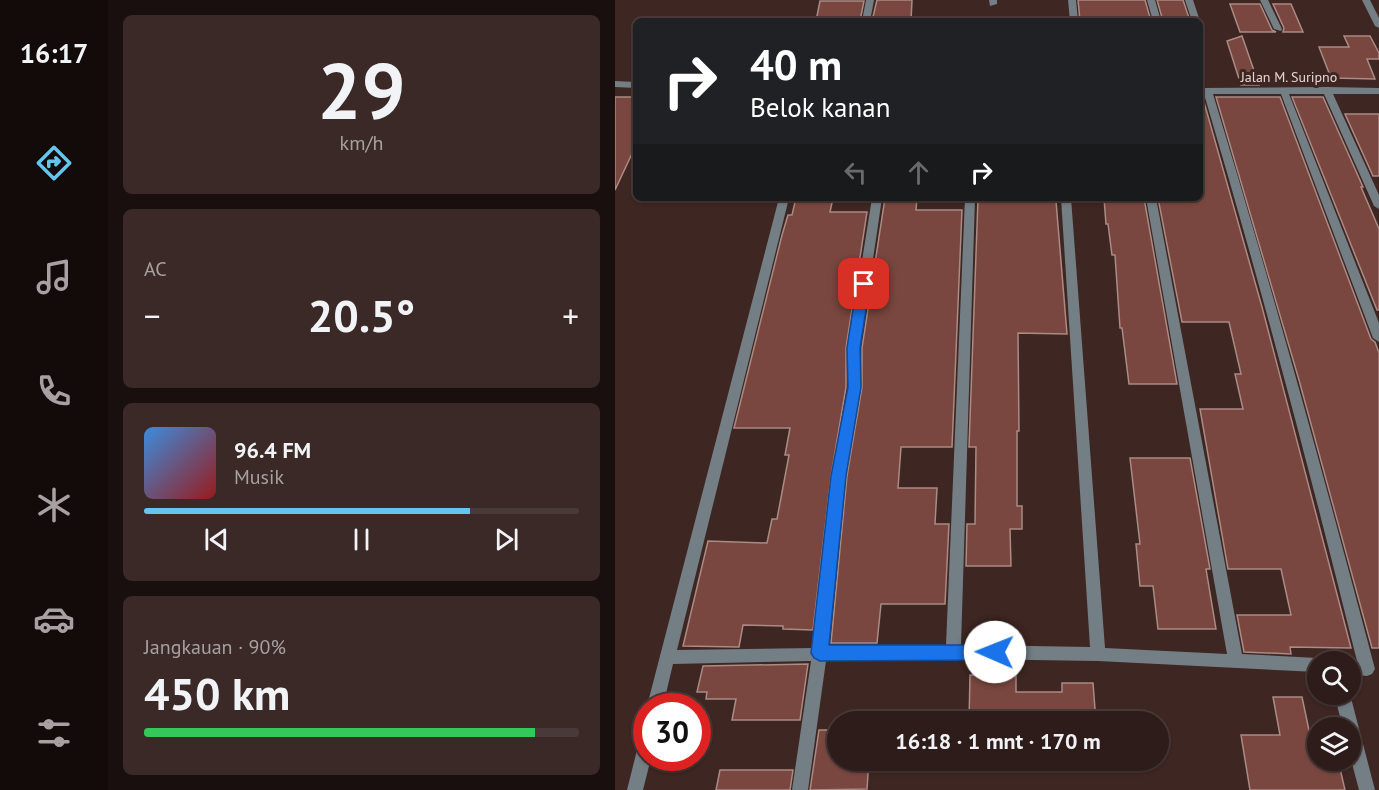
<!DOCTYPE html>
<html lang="id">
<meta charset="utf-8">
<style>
:root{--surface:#2e1c1a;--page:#3a2927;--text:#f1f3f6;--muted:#a7a1a2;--line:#493a39;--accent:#65c5ee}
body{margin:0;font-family:"PT Sans",sans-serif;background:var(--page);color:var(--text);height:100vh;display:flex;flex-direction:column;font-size:22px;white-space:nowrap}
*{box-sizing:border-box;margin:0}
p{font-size:20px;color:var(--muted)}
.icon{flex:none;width:33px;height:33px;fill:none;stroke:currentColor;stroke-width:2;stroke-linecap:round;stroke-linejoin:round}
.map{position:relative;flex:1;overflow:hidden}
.panel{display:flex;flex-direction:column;gap:15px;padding:15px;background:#190f0e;width:507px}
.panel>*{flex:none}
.guide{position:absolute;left:18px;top:18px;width:570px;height:183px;border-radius:9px;box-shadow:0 2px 4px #0004,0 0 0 2px var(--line);background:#202124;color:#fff;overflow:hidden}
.tools{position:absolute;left:692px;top:651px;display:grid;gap:12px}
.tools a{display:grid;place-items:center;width:54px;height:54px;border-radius:50%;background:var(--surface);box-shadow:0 2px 4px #0004,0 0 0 2px var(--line);font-size:30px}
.speed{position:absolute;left:18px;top:693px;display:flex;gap:12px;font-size:30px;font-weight:700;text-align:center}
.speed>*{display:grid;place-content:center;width:78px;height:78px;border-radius:50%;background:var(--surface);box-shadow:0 2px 4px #0004,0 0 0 2px var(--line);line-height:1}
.speed .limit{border:9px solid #d22;background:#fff;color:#111}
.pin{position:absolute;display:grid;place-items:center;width:51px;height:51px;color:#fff;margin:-26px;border-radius:12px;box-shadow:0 3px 9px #0006}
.me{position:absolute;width:66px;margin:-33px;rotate:271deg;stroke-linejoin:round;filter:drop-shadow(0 0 4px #0008)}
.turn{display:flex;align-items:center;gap:21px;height:126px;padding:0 18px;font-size:27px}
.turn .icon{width:78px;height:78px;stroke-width:2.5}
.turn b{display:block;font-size:42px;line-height:51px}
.lanes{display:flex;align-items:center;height:57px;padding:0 18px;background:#0003;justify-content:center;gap:30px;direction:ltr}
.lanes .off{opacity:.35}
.big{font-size:45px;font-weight:700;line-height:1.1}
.panel .card{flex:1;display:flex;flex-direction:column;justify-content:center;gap:9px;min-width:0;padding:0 21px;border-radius:9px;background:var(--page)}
.panel .dial{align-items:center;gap:0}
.dial b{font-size:78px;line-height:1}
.song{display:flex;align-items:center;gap:18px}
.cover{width:72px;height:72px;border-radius:9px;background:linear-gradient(135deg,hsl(210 70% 55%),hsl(0 70% 35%))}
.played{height:6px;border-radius:3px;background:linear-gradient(90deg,var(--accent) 75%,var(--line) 75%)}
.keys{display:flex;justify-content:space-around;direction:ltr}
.heat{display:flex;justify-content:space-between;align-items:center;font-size:33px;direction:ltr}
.charge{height:9px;border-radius:4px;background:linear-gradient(90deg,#34c759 90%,var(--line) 0)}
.trip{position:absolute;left:212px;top:711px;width:342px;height:60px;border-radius:30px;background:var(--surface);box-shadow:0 2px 4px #0004,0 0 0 2px var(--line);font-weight:700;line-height:60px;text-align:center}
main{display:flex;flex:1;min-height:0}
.tab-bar{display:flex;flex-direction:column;width:108px;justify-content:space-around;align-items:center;background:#120b0a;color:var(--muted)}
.tab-bar .icon{width:42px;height:42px}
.tab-bar .on{color:var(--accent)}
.tab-bar b{font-size:27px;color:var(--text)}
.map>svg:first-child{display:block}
.building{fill:#79473f;stroke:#aa8b85;stroke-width:1.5}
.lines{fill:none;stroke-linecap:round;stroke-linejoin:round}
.street{fill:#737f85;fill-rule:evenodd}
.route{fill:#1a73e8;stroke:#114b97;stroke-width:1.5}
.labels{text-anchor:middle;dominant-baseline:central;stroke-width:6;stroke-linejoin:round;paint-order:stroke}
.far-street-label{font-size:14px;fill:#e7d6d3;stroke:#3e2622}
</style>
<main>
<nav class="tab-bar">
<b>16:17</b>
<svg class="icon on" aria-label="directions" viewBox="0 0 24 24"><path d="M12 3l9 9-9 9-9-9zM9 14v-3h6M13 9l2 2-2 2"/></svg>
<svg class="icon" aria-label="music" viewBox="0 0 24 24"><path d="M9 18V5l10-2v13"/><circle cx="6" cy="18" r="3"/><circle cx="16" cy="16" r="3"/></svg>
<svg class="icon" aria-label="phone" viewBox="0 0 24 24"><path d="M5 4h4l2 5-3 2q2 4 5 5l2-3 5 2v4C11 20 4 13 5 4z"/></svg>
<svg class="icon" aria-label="climate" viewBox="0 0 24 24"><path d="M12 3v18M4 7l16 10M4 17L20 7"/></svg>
<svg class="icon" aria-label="car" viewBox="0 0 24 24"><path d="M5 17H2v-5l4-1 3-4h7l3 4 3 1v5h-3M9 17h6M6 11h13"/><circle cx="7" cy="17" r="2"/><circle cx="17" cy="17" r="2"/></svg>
<svg class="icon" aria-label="filters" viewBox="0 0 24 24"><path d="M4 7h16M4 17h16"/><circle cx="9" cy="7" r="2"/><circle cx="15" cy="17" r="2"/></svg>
</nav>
<section class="panel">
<div class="card dial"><b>29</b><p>km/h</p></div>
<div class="card"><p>AC</p>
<div class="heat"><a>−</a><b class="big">20.5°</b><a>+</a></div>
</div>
<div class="card">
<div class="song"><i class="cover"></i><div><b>96.4 FM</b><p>Musik</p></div></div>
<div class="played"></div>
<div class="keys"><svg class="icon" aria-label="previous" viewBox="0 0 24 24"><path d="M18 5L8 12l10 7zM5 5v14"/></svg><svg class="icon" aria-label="pause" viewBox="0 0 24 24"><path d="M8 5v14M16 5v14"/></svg><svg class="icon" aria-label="next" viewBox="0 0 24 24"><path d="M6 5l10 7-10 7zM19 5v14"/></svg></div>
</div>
<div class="card"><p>Jangkauan · 90%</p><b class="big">450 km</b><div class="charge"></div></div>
</section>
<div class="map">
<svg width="764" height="790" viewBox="0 0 764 790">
<rect width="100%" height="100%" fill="#3e2622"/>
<!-- building -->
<g class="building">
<path d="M 262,0 L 297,0 L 296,21 L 257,21 Z"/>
<path d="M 463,0 L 530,0 L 536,21 L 465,21 Z"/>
<path d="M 542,0 L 568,0 L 575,21 L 548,21 Z"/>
<path d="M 205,1 L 249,1 L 245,21 L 201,21 Z"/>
<path d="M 615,4 L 645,4 L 657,30 L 661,32 L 625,32 Z"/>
<path d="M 658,4 L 676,4 L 688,32 L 668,32 L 669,28 Z"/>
<path d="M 627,36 L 644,85 L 626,85 L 612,41 Z"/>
<path d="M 729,36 L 755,36 L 764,53 L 764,59 L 752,59 L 760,79 L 716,78 L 704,47 L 734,47 Z"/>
<path d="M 0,97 L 21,97 L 21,145 L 0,190 Z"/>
<path d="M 601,97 L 665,97 L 756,339 L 760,342 L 764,353 L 764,648 L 757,648 L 684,380 Z"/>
<path d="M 677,97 L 708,97 L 748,187 L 746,187 L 764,229 L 764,310 L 762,310 Z"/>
<path d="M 585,102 L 589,102 L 647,307 L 736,648 L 675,647 L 676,654 L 629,652 L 622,615 L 676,615 L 666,569 L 613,569 L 585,409 L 628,409 L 620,374 L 626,374 L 614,322 L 567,322 L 543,198 L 585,198 Z"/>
<path d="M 730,114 L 764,114 L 764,176 L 758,176 Z"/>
<path d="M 181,198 L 218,198 L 215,212 L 252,212 L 231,348 L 231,387 L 216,476 L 198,630 L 168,629 L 168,626 L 128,625 L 124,647 L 68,646 L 93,541 L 152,543 L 157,519 L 162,519 L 174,455 L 170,455 L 175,428 L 119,428 L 167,235 L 173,215 L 177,215 Z"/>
<path d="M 270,198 L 302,198 L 301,210 L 347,210 L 337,447 L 286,447 L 283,488 L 322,488 L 320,524 L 334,524 L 330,604 L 266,604 L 262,643 L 216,643 L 232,476 L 247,387 L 247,348 Z"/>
<path d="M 489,198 L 529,198 L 562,384 L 514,384 L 507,328 L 505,328 L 500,255 L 497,255 L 493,224 L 491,224 Z"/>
<path d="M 363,199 L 441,201 L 452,334 L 403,333 L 404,431 L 402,431 L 402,506 L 407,506 L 407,529 L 395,529 L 396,566 L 351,566 L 352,524 L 360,524 L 361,447 L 354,447 Z"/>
<path d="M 515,458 L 575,458 L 595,569 L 591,569 L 601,629 L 543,629 L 538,586 L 525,586 L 521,544 L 525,544 Z"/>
<path d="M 193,664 L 185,720 L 117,720 L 121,699 L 91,699 L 92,692 L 82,692 L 88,666 Z"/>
<path d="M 355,675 L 401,676 L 401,692 L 447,692 L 447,683 L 478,683 L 481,722 L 354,722 Z"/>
<path d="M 658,697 L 687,697 L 695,735 L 702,735 L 702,760 L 723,760 L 730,790 L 635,790 L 626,735 L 665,735 Z"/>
<path d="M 204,730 L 222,730 L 222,760 L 254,760 L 252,789 L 195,790 Z"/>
<path d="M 105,770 L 178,770 L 175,790 L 101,790 Z"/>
</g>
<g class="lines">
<!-- street -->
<g class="street">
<path d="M 251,0 L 259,0 L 255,21 L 247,21 Z"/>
<path d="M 374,0 L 382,0 L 382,4 L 375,6 Z"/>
<path d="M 453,0 L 461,0 L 463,21 L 455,21 Z"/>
<path d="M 532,0 L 540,0 L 546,21 L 538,21 Z"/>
<path d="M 570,0 L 578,0 L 585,21 L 577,21 Z"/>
<path d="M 645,0 L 653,0 L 667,29 L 666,31 L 659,29 Z"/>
<path d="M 747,0 L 755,0 L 764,18 L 764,28 L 760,26 Z"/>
<path d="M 0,81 L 21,82 L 21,88 L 0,87 Z"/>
<path d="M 712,87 L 764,88 L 764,94 L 718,94 L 764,195 L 764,209 L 759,206 L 709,94 L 674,94 L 764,323 L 764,342 L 758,338 L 666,94 L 598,94 C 656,284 709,476 760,669 L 757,674 L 752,676 L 735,674 L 735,662 L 731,662 L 742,661 C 695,471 645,282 589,94 L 585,94 L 585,88 Z"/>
<path d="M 164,198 L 174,198 L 62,650 L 198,648 L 218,476 L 233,387 L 233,348 L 257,198 L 267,198 L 245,348 L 245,387 L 230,476 L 213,648 L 331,645 L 350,198 L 360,198 L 346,645 L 475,647 L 446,198 L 456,198 L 490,648 L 612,654 L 531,198 L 541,198 L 627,654 L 702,658 L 708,662 L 702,662 L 702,672 L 483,661 L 338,659 L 211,661 L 193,790 L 177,790 L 196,661 L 58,664 L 48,706 L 32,706 Z"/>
<path d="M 719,694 L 735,694 L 760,790 L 744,790 L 735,756 L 735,728 L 728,728 Z"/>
<path d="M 32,735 L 32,758 L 36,758 L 28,790 L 12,790 L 24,742 L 26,737 Z"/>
</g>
</g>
<!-- route -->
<path class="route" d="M 249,280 L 255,284 L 245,348 L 246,387 L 231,476 L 214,645 L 380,645 L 386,647 L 388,652 L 386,658 L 380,660 L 205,661 L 199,658 L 196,653 L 216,476 L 233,387 L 232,348 L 242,284 Z"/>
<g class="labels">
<!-- far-street labels -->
<g class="far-street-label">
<text x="674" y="77">Jalan M. Suripno</text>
</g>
</g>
</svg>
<div class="tools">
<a><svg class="icon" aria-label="search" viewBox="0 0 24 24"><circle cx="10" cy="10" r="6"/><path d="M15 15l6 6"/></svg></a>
<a><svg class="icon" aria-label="layers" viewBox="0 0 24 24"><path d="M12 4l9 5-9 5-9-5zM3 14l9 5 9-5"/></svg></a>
</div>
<div class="speed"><div class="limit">30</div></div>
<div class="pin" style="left:249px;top:284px;background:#d93025"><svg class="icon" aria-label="arrive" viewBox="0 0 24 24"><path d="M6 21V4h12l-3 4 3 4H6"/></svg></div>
<svg class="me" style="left:380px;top:652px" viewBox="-20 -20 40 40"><circle r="19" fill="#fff"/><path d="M0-13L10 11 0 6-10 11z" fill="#1a73e8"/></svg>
<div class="trip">16:18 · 1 mnt · 170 m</div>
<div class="guide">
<div class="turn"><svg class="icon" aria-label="right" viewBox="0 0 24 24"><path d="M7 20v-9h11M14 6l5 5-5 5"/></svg><div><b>40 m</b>Belok kanan</div></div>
<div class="lanes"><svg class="icon off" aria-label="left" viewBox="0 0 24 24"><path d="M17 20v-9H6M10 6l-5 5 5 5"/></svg><svg class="icon off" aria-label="ahead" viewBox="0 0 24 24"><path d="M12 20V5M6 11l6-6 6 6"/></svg><svg class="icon" aria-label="right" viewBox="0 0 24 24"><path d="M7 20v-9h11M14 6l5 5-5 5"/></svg></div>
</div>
</div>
</main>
